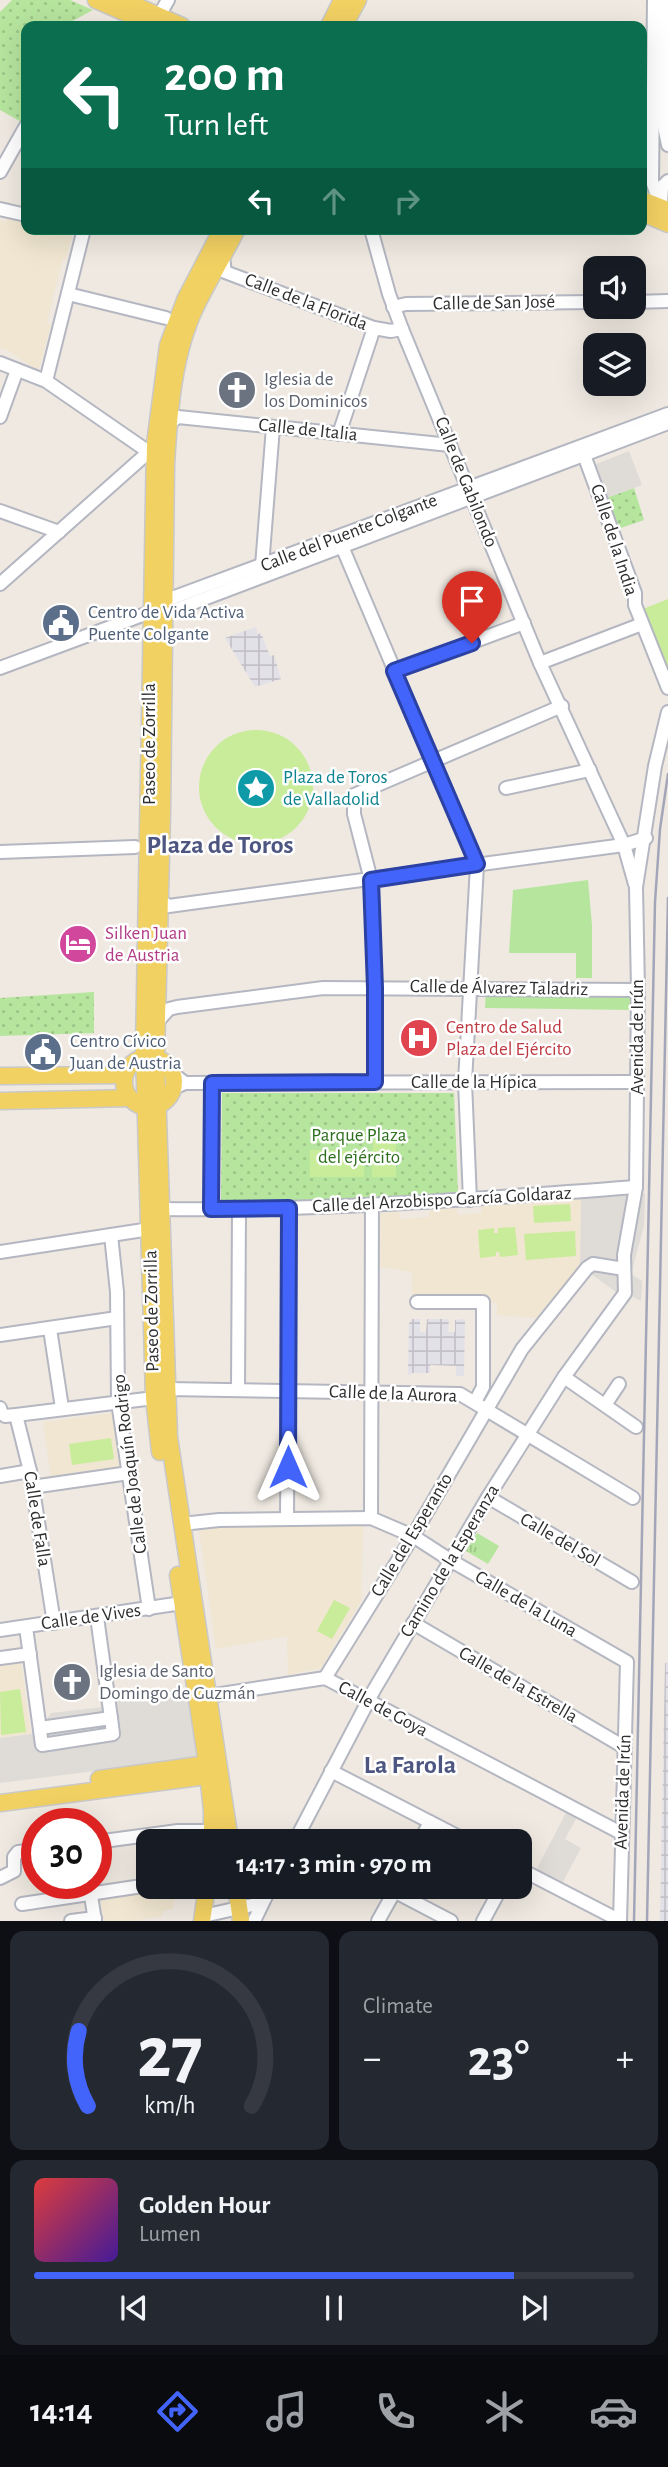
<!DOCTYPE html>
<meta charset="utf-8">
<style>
:root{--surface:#171b24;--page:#242831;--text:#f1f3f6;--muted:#9ea1a6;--line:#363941;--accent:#4264fb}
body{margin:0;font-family:"Alegreya Sans",sans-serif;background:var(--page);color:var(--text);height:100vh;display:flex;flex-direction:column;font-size:26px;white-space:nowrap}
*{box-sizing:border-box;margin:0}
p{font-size:23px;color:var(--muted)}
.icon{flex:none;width:38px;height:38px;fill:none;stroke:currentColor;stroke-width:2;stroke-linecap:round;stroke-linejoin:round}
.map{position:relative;height:1921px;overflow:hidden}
.drawer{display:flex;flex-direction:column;gap:10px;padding:10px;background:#0d0f14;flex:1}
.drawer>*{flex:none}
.hud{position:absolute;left:21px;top:21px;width:626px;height:214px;border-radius:14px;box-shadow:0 7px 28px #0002;background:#0b6e4f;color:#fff;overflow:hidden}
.fabs{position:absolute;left:583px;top:256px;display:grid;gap:14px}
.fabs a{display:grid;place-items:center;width:63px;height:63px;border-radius:14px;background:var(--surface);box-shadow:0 7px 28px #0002;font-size:35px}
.speed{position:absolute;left:21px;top:1808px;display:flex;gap:14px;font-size:35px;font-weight:700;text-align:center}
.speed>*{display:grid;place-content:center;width:91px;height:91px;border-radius:50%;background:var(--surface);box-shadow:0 7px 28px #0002;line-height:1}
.speed .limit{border:10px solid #d22;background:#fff;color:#111}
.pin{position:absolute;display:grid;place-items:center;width:60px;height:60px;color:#fff;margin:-72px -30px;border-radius:50% 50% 50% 0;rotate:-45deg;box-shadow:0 0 7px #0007}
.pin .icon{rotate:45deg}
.me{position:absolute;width:77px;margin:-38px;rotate:0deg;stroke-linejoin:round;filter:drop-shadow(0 0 5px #0008)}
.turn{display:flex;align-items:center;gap:24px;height:147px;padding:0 28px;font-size:32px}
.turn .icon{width:91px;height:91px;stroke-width:2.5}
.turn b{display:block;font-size:49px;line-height:60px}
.lanes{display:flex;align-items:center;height:66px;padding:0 28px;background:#0003;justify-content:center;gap:35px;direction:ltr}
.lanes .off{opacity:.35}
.big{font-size:52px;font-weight:700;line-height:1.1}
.drawer .widget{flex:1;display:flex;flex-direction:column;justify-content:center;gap:10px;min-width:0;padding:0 24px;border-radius:14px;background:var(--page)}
.drawer .dial{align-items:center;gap:0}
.dial svg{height:182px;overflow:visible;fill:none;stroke:var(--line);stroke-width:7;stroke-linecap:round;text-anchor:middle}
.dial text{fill:var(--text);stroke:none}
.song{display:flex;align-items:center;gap:21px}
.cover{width:84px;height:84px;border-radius:10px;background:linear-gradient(135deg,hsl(0 70% 55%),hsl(260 70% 35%))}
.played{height:7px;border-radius:4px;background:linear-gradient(90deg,var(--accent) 80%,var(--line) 80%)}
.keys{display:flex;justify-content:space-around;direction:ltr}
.heat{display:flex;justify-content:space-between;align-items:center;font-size:38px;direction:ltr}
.drawer .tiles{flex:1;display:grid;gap:10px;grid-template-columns:1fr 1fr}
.widget:last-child{grid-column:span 2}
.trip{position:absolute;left:136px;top:1829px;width:396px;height:70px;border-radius:14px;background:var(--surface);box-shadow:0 7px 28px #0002;font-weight:700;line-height:70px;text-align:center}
.dock{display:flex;height:112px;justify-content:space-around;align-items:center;background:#090b0e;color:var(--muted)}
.dock .icon{width:49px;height:49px}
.dock .on{color:var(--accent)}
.dock b{font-size:32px;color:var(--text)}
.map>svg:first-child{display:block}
.industrial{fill:url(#industrial-grid)}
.education{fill:#f0e6d1}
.grass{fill:url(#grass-tufts)}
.park{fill:url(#park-dots)}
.garden{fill:#b6e59e}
.pitch{fill:#c9ec9a}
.plaza{fill:#dfdcd8}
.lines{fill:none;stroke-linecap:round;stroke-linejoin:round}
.minor-casing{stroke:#b4b7c1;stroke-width:16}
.major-casing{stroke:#c9c9c9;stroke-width:19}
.minor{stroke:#fff;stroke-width:12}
.major{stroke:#f2d163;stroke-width:16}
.rail{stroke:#a3a6b8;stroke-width:2.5}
.route-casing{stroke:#2b41a3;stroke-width:18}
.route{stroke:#4264fb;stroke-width:12}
.labels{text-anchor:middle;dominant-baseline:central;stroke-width:5;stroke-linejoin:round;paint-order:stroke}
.street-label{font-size:19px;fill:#2e2e2e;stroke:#fff}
.worship-label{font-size:19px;fill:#5b616d;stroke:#fff;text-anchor:start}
.service-label{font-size:19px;fill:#4e5e75;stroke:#fff;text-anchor:start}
.culture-label{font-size:19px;fill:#0d838f;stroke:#fff;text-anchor:start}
.hotel-label{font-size:19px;fill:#b23c85;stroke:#fff;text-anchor:start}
.health-label{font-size:19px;fill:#be3a42;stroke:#fff;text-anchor:start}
.park-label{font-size:19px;fill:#2c6e1b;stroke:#fff}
.district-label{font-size:26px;font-weight:bold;fill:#4d5680;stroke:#fff}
</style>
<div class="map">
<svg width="668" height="1921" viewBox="0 0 668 1921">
<defs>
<pattern id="industrial-grid" width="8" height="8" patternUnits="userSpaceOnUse" patternTransform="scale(1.75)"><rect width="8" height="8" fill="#e3e1e8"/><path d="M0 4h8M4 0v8" fill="none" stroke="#c3c1c7"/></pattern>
<pattern id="grass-tufts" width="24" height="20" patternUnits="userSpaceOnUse" patternTransform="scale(1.75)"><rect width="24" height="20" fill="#b6e59e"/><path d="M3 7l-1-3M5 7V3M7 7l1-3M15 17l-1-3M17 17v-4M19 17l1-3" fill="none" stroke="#9dc588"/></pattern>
<pattern id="park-dots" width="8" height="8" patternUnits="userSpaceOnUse" patternTransform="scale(1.75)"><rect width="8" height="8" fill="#b6e59e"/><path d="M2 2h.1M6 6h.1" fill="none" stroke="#9dc588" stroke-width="1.8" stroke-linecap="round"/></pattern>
</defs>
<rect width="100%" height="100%" fill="#efe9e1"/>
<!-- industrial -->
<g class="industrial">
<path d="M 256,627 L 258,634 L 261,633 L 270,656 L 274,655 L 281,679 L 255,687 L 225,638 Z"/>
<path d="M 412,1319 L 420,1319 L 420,1332 L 426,1332 L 427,1319 L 449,1319 L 448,1332 L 455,1332 L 455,1320 L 465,1319 L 464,1376 L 456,1376 L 456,1366 L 430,1365 L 430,1373 L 412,1373 L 408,1376 L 409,1323 L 411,1322 Z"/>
<path d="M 668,1662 L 668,1921 L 660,1921 L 665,1663 Z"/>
</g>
<!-- education -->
<g class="education">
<path d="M 7,216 L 26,221 L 26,229 L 73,231 L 66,260 L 63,259 L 53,297 L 47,323 L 51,324 L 39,369 L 36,370 L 9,351 L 0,348 L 0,220 L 5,222 Z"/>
<path d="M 581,1198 L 580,1266 L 536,1318 L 497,1315 L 497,1303 L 490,1302 L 490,1298 L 412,1297 L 412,1272 L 380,1267 L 380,1213 L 399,1212 L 400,1219 L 429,1217 L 429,1210 L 457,1208 L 458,1215 L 482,1213 L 481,1206 Z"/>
<path d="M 112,1413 L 120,1467 L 51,1477 L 43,1422 Z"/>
<path d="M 236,1525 L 363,1526 L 361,1601 L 321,1668 L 288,1675 L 287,1636 L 216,1649 L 199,1530 Z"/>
<path d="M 21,1663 L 31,1734 L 0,1738 L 0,1666 Z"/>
<path d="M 164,1887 L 175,1889 L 175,1894 L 173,1909 L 164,1911 L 162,1916 L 133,1921 L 104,1921 L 100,1896 Z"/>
</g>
<!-- grass -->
<path class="grass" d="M 477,1533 L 499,1546 L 488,1564 L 466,1551 Z"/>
<!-- park -->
<g class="park">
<path d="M 12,0 L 70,0 L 93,10 L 69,23 L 69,26 L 26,26 L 26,48 L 21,59 L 26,63 L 26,116 L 23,123 L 0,110 L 0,12 Z"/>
<path d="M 634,488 L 644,520 L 618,529 L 606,498 Z"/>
<path d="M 94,992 L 94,1033 L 0,1036 L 0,998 Z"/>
<path d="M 222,1093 L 454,1093 L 458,1192 L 363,1199 L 221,1201 Z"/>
</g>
<!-- garden -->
<g class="garden">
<path d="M 588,880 L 592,925 L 592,978 L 576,978 L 576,953 L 509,953 L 513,890 Z"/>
<path d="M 486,991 L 624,993 L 632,998 L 633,1010 L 485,1008 Z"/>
</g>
<!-- pitch -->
<g class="pitch">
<path d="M 668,599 L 668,668 L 643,609 Z"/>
<circle cx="256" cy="787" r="57"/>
<path d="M 373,1140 L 396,1140 L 396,1177 L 372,1177 Z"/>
<path d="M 310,1150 L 364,1151 L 364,1177 L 310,1177 Z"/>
<path d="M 570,1204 L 571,1221 L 534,1223 L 533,1206 Z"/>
<path d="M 515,1227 L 518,1255 L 500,1257 L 499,1252 L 496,1252 L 496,1256 L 480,1258 L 478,1230 L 494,1228 L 494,1233 L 498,1233 L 498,1228 Z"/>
<path d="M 575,1231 L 576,1256 L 526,1260 L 524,1234 Z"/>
<path d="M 111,1438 L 114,1459 L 72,1465 L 69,1444 Z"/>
<path d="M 334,1600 L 350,1608 L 332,1639 L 317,1631 Z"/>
<path d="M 20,1689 L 26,1732 L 1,1735 L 0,1692 Z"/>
</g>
<!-- plaza -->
<g class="plaza">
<path d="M 629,451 L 642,485 L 606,498 L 594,465 Z"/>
<path d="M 645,1193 L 644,1226 L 631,1274 L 642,1281 L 641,1301 L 625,1293 L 616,1292 L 580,1266 L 581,1197 Z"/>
<path d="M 187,1688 L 198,1758 L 0,1783 L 0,1738 L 31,1734 L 40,1728 L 51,1713 L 103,1707 L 119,1698 Z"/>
<path d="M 569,1807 L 580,1812 L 565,1839 L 581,1848 L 559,1889 L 533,1876 Z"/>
</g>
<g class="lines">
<defs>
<g id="minor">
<path d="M 654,0 L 652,181 L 663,212"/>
<path d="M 665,0 L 662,117 L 668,145"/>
<path d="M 156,21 L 168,0"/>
<path d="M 0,172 L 26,126"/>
<path d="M 661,203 L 662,187 L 668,181"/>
<path d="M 0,209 L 26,215"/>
<path d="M 371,229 L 389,294 L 402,329 L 540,663 L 624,845 L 635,884"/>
<path d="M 223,257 L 225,272 L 374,328 L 391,331 L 402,329"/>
<path d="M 68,294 L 166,318"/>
<path d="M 634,302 L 668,301"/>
<path d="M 393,307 L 406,304 L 595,302"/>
<path d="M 0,363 L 46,381 L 143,448"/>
<path d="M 46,381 L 84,229"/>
<path d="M 0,417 L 17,370"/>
<path d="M 168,424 L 178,417 L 450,445"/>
<path d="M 339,434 L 374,328"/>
<path d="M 584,455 L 635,593 L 635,605 L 668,688"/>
<path d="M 0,511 L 59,532"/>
<path d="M 338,537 L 477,865 L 465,1082 L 470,1200"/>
<path d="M 262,566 L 273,427"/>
<path d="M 0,584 L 143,457"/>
<path d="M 158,613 L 164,614 L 668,423"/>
<path d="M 540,663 L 642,624"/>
<path d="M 0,668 L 140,616 L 151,612 L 164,601 L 668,414"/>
<path d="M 394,671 L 524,623"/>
<path d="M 506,788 L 590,770"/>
<path d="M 0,852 L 135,847"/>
<path d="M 161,901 L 169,906 L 176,905 L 624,845 L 646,838"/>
<path d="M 157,1022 L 169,1009 L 177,1007 L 323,988 L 638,990"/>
<path d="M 173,1074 L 185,1083"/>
<path d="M 375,1082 L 375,987 L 371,880 L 354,814 L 354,795 L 562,706"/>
<path d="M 173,1088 L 185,1083 L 637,1082"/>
<path d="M 163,1209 C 321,1211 479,1199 636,1187"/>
<path d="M 211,1209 L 212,1083"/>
<path d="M 111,1235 L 117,1292 L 118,1402 L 149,1609"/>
<path d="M 0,1252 L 150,1229"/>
<path d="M 417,1302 L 483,1302 L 483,1387 L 475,1402"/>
<path d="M 50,1329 L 62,1408"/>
<path d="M 0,1335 L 117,1318"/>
<path d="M 564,1377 L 636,1427"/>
<path d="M 238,1390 L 239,1209"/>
<path d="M 605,1405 L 619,1384"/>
<path d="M 0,1408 L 1,1412 L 5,1416 L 16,1415 L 154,1398 L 167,1389 L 460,1394 L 633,1498"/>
<path d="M 16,1415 L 30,1471 L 54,1623"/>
<path d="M 0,1476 L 30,1471"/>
<path d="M 32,1487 L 129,1473"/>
<path d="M 488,1497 L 632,1582"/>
<path d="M 371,1518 L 372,1204"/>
<path d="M 287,1519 L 289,1208"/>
<path d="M 182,1524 L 219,1520 L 371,1518 L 413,1536 L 450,1560 L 627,1662 L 620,1921"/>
<path d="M 97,1617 L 111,1718"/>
<path d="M 413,1623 L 624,1747"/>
<path d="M 26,1627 L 42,1745 L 113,1734 L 111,1718 L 40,1728"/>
<path d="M 0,1630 L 182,1603"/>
<path d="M 0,1658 L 30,1654"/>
<path d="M 325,1678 L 413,1536 L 522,1349 L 587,1268 L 593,1264 L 624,1269"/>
<path d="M 208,1696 L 325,1678 L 621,1833"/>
<path d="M 331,1771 L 467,1841"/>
<path d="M 295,1841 L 374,1690 L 488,1497 L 564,1377 L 625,1293 L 624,1255 L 636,1187 L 638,990 L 636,887 L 655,766 L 668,712"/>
<path d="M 420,1841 L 430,1822"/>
<path d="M 96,1842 L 178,1831 L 213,1831"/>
<path d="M 520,1869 L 613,1917 L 617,1921"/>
<path d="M 0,1878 L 14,1871 L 14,1857 L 18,1852 L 37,1850"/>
<path d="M 89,1883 L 95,1921"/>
<path d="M 384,1886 L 451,1921"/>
<path d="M 22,1904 L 149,1885"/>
<path d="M 203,1916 L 261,1903"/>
<path d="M 71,1921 L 95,1918"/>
<path d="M 254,1921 L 271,1886"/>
<path d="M 378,1921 L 397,1887"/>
<path d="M 483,1921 L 502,1886"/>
</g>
<g id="major">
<path d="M 96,0 L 155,26"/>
<path d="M 123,0 L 182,26"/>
<path d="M 329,26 L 342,0"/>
<path d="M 344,26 L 358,0"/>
<path d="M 642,200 L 668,210"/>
<path d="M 642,213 L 668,224"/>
<circle cx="149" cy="1082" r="25"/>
<path d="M 0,1076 L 125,1075"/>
<path d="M 0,1101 L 130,1098"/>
<path d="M 160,1452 L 154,1398 L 144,1049 L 155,444 L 168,345 L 185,300 L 222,229"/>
<path d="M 178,1575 L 207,1764 L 212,1811 L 212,1841"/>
<path d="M 99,1779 L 207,1764 L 215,1767"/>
<path d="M 0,1803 L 207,1776 L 216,1770"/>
<path d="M 230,1841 L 169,1437 L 156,1058 L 162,813 L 166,465 C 169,412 173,354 196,306 C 209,280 224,255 237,229"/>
<path d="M 236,1886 L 241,1921"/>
<path d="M 202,1921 L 207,1886"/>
</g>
</defs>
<!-- minor casing -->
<use href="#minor" class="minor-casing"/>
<!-- major casing -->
<use href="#major" class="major-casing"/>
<!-- minor -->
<use href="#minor" class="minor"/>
<!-- major -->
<use href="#major" class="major"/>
<!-- rail -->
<g class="rail">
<path d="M 634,1921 L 655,902 L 660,829 L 668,774"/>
<path d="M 647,1921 L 668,898"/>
</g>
</g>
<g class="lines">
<defs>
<path id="route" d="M 288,1467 L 289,1208 L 211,1209 L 212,1083 L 375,1082 L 375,988 L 371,880 L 477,864 L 394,671 L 472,643"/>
</defs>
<!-- route casing -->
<use href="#route" class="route-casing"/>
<!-- route -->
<use href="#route" class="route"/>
</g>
<!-- icons -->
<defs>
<symbol id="church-disc" viewBox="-11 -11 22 22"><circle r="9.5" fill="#6b7280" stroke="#fff"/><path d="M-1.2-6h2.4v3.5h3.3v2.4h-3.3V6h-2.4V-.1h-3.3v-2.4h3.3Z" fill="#fff"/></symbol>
<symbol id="civic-disc" viewBox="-11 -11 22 22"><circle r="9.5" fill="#5c6f8a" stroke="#fff"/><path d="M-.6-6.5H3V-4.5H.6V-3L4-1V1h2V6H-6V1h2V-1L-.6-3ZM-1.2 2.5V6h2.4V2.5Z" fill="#fff"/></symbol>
<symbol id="sight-disc" viewBox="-11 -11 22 22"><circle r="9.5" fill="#0f9aa8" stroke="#fff"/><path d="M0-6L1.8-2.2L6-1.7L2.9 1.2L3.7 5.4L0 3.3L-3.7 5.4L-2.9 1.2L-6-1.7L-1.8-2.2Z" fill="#fff"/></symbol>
<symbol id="hotel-disc" viewBox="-11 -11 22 22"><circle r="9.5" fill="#d1479c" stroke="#fff"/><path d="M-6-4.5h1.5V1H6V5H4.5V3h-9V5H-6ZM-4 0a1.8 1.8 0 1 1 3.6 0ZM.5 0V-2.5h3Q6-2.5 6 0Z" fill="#fff"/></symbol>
<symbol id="hospital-disc" viewBox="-11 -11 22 22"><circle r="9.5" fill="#e0444e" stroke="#fff"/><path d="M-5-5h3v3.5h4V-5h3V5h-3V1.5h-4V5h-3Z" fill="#fff"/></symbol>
</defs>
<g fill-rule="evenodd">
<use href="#church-disc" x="215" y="368" width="44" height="44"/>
<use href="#civic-disc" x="39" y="601" width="44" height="44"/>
<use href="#sight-disc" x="234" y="766" width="44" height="44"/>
<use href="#hotel-disc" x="56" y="922" width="44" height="44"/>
<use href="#hospital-disc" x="397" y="1016" width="44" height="44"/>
<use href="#civic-disc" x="21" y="1030" width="44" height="44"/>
<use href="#church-disc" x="50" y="1660" width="44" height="44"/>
</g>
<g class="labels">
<!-- street labels -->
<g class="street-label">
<text transform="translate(306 302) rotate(21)">Calle de la Florida</text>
<text transform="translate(494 303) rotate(-1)">Calle de San José</text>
<text transform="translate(308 430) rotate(6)">Calle de Italia</text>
<text transform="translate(466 482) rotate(68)">Calle de Gabilondo</text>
<text transform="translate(349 533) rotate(-21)">Calle del Puente Colgante</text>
<text transform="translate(614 540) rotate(72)">Calle de la India</text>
<text transform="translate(149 744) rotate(-90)">Paseo de Zorrilla</text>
<text transform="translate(499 988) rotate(1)">Calle de Álvarez Taladriz</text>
<text transform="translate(637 1037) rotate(-90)">Avenida de Irún</text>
<text x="474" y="1082">Calle de la Hípica</text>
<text transform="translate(442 1200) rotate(-3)">Calle del Arzobispo García Goldaraz</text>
<text transform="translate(152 1311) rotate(-91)">Paseo de Zorrilla</text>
<text transform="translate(393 1394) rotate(2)">Calle de la Aurora</text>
<text transform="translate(130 1464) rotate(-97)">Calle de Joaquín Rodrigo</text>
<text transform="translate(37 1519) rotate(81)">Calle de Falla</text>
<text transform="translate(412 1535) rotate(-59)">Calle del Esperanto</text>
<text transform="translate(560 1540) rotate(30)">Calle del Sol</text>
<text transform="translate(450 1561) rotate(-59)">Camino de la Esperanza</text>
<text transform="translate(526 1604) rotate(30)">Calle de la Luna</text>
<text transform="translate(91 1617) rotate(-8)">Calle de Vives</text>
<text transform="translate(518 1685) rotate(30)">Calle de la Estrella</text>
<text transform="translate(383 1709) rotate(28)">Calle de Goya</text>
<text transform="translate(623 1792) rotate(-88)">Avenida de Irún</text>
</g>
<!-- worship labels -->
<g class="worship-label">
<text x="264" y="379">Iglesia de<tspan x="264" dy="22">los Dominicos</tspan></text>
<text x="99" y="1671">Iglesia de Santo<tspan x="99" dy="22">Domingo de Guzmán</tspan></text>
</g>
<!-- service labels -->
<g class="service-label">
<text x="88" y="612">Centro de Vida Activa<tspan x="88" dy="22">Puente Colgante</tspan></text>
<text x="70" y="1041">Centro Cívico<tspan x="70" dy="22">Juan de Austria</tspan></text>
</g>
<!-- culture labels -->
<g class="culture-label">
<text x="283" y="777">Plaza de Toros<tspan x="283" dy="22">de Valladolid</tspan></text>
</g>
<!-- hotel labels -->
<g class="hotel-label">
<text x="105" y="933">Silken Juan<tspan x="105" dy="22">de Austria</tspan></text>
</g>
<!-- health labels -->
<g class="health-label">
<text x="446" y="1027">Centro de Salud<tspan x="446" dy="22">Plaza del Ejército</tspan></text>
</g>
<!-- park labels -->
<g class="park-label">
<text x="359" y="1135">Parque Plaza<tspan x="359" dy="22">del ejército</tspan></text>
</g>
<!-- district labels -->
<g class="district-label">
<text x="220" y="845">Plaza de Toros</text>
<text x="410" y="1765">La Farola</text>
</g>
</g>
</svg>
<div class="fabs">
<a><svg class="icon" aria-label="sound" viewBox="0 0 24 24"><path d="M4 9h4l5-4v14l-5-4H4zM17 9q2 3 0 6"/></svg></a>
<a><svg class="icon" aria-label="layers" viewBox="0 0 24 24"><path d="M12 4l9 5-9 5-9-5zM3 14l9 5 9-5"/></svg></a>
</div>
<div class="speed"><div class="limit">30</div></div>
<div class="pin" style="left:472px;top:643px;background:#d93025"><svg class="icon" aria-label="arrive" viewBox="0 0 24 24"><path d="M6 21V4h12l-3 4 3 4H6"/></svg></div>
<svg class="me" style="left:288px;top:1467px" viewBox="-20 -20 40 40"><path d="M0-17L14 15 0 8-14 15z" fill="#4264fb" stroke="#fff" stroke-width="4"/></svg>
<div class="trip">14:17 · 3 min · 970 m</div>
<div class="hud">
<div class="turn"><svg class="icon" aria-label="left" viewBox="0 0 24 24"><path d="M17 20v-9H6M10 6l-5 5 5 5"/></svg><div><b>200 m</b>Turn left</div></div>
<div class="lanes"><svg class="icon" aria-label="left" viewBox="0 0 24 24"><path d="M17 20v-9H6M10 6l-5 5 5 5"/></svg><svg class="icon off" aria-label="ahead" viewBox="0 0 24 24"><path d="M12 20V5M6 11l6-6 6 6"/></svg><svg class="icon off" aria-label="right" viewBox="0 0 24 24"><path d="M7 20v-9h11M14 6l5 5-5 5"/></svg></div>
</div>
</div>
<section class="drawer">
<div class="tiles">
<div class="widget dial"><svg viewBox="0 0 100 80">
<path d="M14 69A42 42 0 1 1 86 69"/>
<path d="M14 69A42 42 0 0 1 10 36" stroke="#4264fb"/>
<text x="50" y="56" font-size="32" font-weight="700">27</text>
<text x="50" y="72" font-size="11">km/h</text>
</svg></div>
<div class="widget"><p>Climate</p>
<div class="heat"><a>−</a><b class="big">23°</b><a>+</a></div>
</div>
<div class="widget">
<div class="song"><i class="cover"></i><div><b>Golden Hour</b><p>Lumen</p></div></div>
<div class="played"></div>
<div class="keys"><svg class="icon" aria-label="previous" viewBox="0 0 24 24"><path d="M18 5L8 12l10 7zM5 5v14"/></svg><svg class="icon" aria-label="pause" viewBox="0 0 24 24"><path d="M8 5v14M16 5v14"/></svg><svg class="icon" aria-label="next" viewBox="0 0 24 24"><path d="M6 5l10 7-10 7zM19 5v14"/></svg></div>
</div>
</div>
</section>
<nav class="dock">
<b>14:14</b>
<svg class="icon on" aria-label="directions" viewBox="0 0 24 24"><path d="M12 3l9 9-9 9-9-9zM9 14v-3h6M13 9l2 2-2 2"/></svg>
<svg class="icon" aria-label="music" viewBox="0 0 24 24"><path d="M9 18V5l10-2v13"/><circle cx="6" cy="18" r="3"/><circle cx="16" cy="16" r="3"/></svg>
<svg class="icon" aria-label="phone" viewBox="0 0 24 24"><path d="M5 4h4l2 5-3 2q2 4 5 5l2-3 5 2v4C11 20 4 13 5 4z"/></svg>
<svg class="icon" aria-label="climate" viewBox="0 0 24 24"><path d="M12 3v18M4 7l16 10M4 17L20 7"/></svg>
<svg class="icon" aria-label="car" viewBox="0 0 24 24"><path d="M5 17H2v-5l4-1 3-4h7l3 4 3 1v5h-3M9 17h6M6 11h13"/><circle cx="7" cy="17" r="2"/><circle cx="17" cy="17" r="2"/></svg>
</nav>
